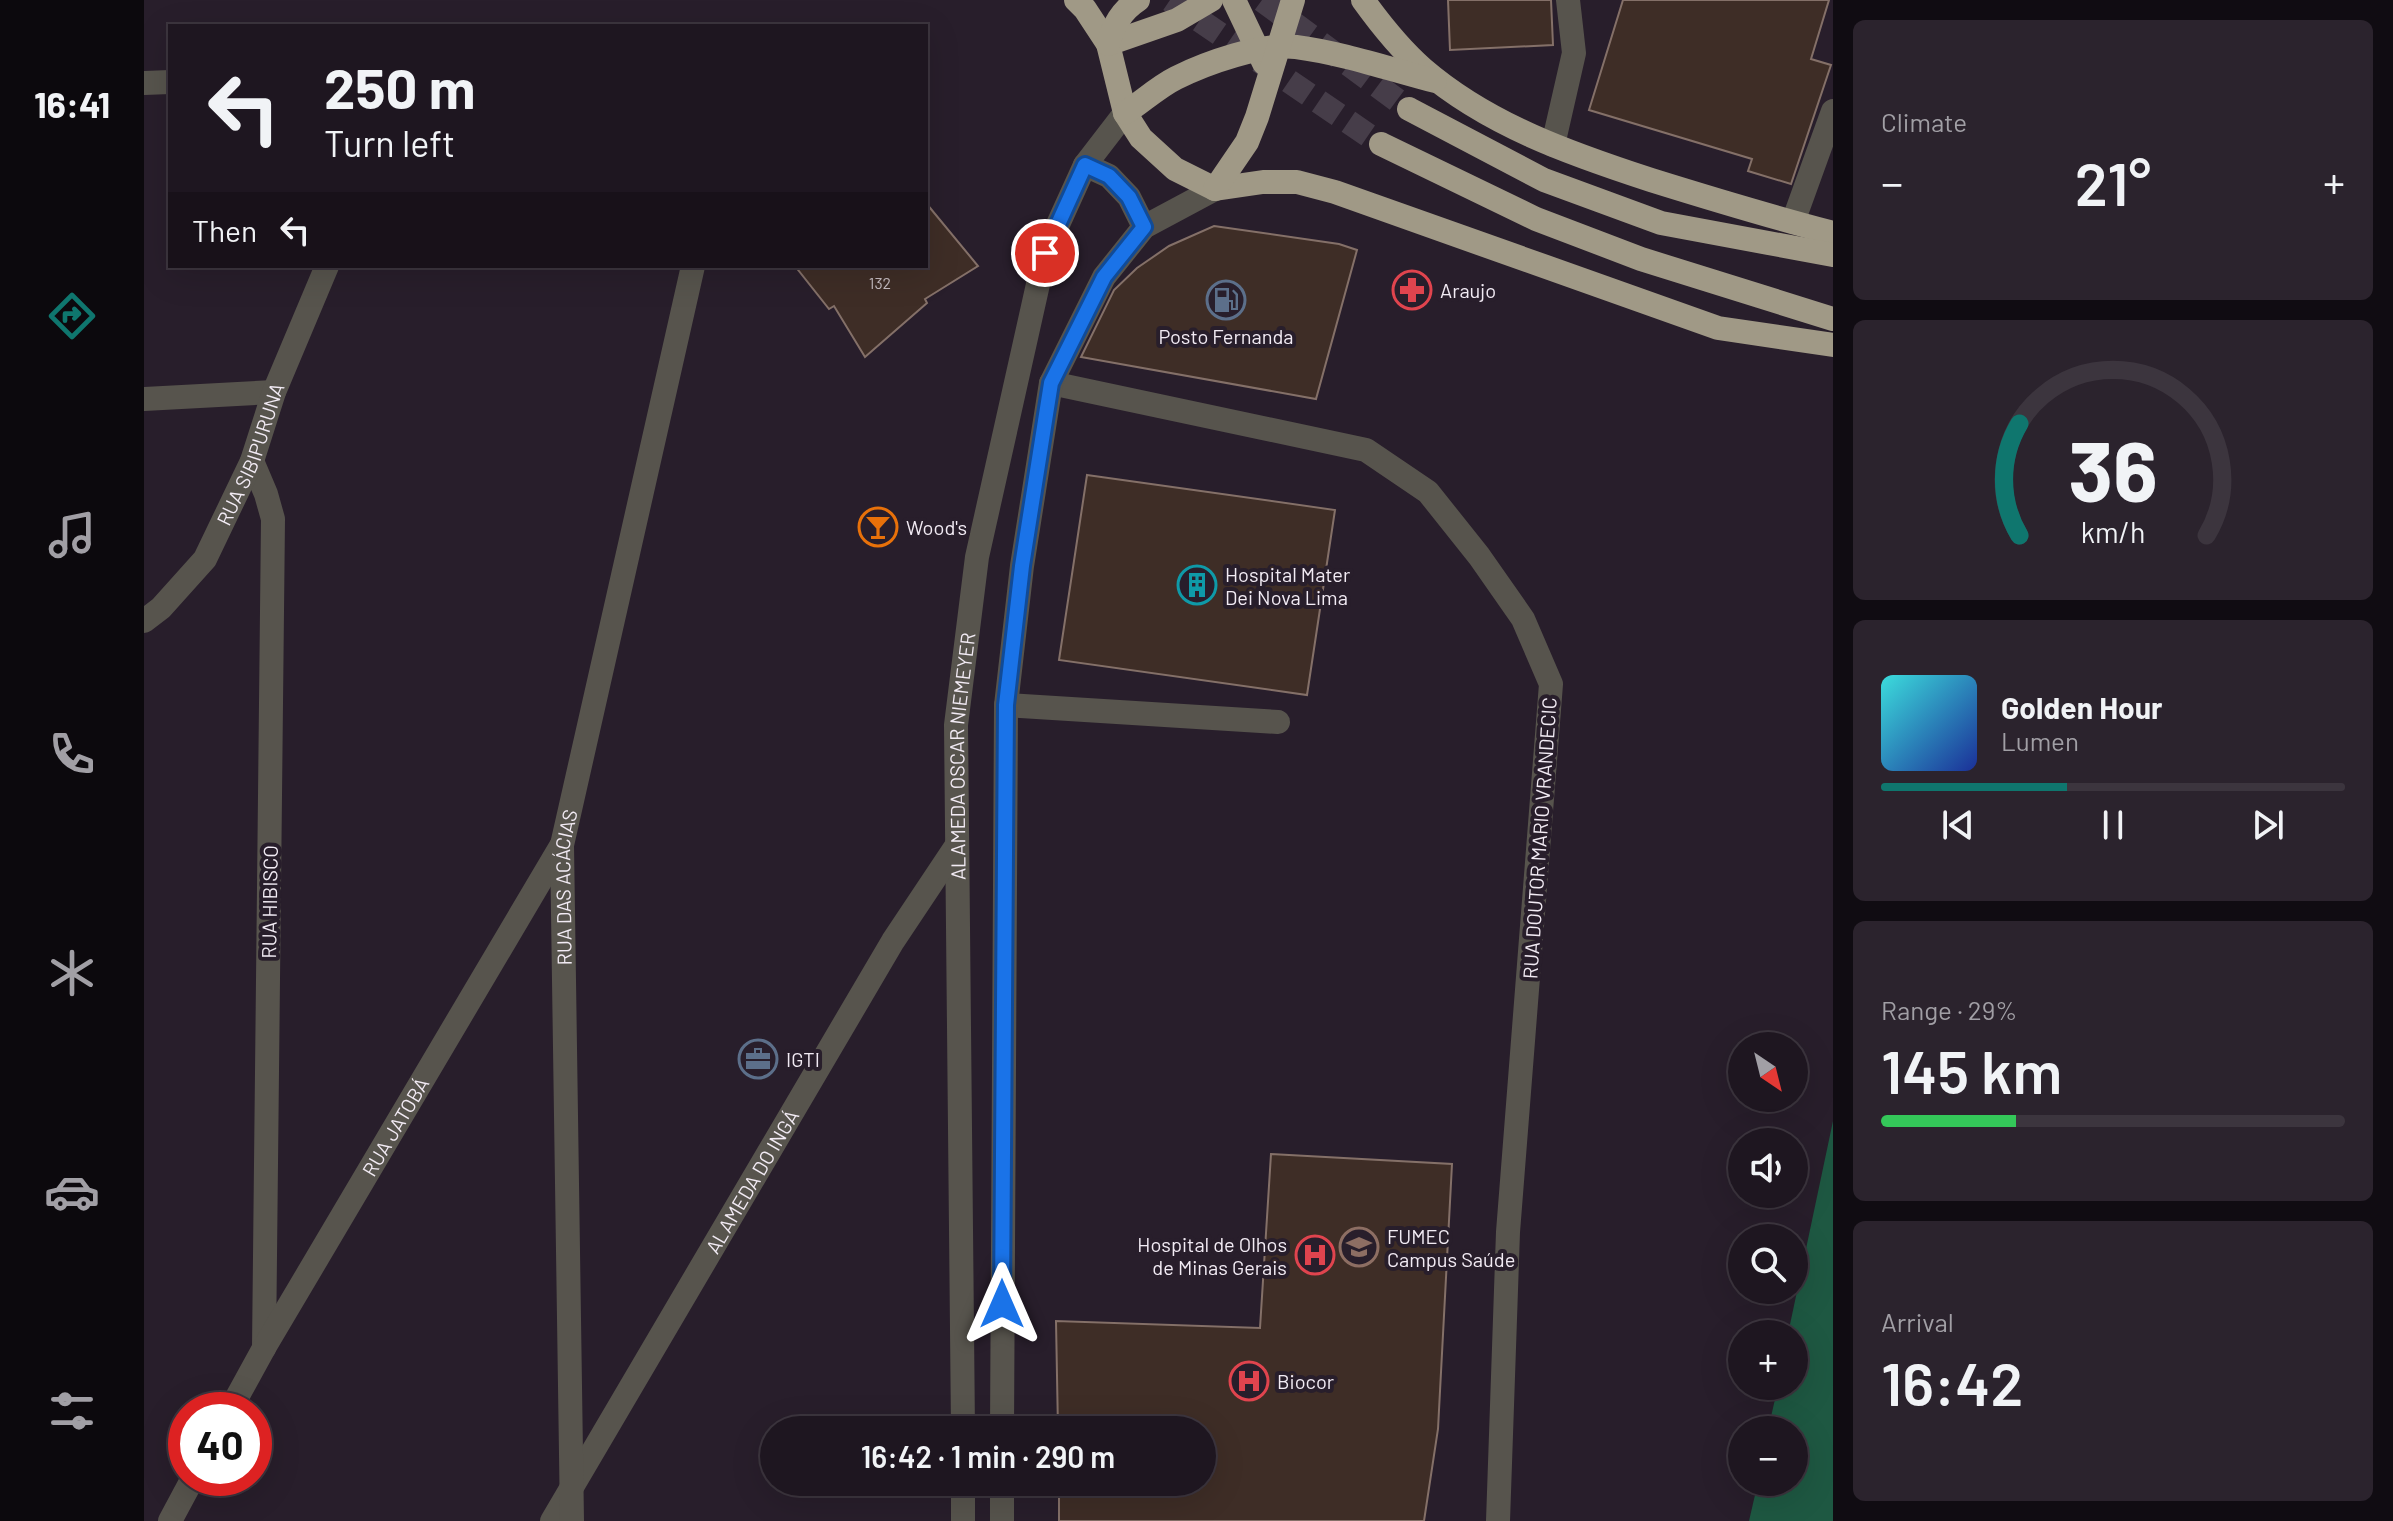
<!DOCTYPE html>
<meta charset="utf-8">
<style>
:root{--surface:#1e1620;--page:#2b232d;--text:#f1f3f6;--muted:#a19fa5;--line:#3c353e;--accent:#0f766e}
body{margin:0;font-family:Barlow,sans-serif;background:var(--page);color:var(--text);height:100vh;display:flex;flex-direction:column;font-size:30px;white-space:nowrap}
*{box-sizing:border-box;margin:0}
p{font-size:26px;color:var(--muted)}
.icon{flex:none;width:44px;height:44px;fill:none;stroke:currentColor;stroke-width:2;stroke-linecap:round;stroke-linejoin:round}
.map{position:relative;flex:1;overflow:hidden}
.sheet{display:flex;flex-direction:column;gap:20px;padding:20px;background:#100c12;width:560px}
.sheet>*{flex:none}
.top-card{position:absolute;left:24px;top:24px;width:760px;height:244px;border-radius:0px;box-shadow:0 8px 32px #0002,0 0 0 2px var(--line);background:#1e1620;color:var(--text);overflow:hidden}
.needle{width:52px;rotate:145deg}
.tools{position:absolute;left:1584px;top:1032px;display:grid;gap:16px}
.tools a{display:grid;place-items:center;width:80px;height:80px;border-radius:50%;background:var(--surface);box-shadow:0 8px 32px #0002,0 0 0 2px var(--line);font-size:40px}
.speed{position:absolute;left:24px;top:1392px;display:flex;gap:16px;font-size:40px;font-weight:700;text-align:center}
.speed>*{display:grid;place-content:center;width:104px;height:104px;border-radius:50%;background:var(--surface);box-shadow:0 8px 32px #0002,0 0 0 2px var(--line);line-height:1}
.speed .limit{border:12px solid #d22;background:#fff;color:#111}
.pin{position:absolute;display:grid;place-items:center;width:68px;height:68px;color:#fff;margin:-34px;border:4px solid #fff;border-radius:50%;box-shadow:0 2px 8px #0007}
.me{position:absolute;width:88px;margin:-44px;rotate:0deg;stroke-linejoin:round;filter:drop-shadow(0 0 6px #0008)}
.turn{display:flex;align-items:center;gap:28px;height:168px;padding:0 24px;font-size:36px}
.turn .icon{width:104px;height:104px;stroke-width:2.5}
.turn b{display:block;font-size:56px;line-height:68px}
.then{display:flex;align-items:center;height:76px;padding:0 24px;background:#0003;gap:16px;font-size:30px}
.big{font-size:60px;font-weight:600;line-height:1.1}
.sheet .widget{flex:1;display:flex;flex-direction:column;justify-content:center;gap:12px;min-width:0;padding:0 28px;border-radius:12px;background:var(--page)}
.sheet .dial{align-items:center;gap:0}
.dial svg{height:208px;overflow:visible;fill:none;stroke:var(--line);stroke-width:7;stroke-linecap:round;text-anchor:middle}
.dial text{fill:var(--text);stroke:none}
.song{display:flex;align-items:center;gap:24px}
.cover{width:96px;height:96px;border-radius:12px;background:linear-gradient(135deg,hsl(180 70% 55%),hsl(230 70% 35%))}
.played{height:8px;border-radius:4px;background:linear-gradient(90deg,var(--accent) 40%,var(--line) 40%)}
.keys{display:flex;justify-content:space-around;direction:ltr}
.heat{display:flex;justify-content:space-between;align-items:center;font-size:44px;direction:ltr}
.charge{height:12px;border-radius:6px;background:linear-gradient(90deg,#34c759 29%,var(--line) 0)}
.trip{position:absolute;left:616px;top:1416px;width:456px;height:80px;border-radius:40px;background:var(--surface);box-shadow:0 8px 32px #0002,0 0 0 2px var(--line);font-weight:600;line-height:80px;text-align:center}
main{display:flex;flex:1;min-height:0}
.tabs{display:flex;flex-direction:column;width:144px;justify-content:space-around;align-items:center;background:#0c090d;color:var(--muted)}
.tabs .icon{width:56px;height:56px}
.tabs .current{color:var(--accent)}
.tabs b{font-size:36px;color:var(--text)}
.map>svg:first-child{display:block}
.forest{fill:#1e5842}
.building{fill:#3e2d26;stroke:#847068;stroke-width:2}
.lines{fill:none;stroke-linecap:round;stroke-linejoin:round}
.highway-tunnel{stroke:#463d49;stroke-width:24;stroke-dasharray:24 12;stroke-linecap:butt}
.minor{stroke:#57544d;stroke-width:24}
.highway{stroke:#a09986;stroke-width:24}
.route-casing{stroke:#114b97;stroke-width:20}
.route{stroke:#1a73e8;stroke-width:14}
.labels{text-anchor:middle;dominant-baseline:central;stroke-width:8;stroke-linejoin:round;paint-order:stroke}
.number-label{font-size:16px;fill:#c5bcc0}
.poi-label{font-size:20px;fill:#f2ebf4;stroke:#281e2b;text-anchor:start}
.street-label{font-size:20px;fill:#f2ebf4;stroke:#281e2b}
</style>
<main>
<nav class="tabs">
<b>16:41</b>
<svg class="icon current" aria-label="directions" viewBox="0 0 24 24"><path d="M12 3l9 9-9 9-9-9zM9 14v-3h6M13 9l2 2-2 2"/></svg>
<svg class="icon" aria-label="music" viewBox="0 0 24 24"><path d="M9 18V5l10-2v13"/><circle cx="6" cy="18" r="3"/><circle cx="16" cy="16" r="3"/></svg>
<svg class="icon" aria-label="phone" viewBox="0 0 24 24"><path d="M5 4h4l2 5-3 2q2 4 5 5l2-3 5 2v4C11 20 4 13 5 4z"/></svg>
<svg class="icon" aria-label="climate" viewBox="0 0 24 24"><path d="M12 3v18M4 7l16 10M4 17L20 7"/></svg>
<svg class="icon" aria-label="car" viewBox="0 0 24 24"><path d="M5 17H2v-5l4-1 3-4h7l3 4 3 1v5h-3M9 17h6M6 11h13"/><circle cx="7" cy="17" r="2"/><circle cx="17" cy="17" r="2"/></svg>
<svg class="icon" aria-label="filters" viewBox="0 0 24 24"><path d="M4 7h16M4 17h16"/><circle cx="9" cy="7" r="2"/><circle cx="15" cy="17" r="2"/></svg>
</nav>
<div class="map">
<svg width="1689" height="1521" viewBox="0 0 1689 1521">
<rect width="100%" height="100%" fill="#281e2b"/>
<!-- forest -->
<path class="forest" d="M 1689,1121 L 1689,1521 L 1605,1521 L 1614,1482 L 1650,1482 L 1650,1430 L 1624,1430 L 1634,1386 L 1650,1386 L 1650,1334 L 1644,1334 Z"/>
<!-- building -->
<g class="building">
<path d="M 1304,0 L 1407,0 L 1409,45 L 1306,50 Z"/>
<path d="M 1479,0 L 1685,0 L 1667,59 L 1687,65 L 1647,184 L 1604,171 L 1608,159 L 1445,110 Z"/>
<path d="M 782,203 L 834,266 L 781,299 L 783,303 L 721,357 L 690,306 L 685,309 L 651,266 L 782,266 Z"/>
<path d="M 1070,226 L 1195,244 L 1213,250 L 1172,399 L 937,357 L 970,290 L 993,268 L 1025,246 Z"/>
<path d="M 943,475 L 1191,510 L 1163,695 L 915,660 Z"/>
<path d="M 1127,1154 L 1308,1164 L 1294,1429 L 1280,1521 L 915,1521 L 915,1482 L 1058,1482 L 1058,1430 L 914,1430 L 912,1321 L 1116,1328 Z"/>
</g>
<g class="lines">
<!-- highway-tunnel -->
<g class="highway-tunnel">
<path d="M 1026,0 L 1237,144"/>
<path d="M 1118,0 L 1265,109"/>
</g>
<!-- minor -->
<g class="minor">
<path d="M 0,83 L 26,82"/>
<path d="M 1409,145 L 1430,53 L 1424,0"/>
<path d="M 941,165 L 965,176 L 985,197 L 1000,227"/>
<path d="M 1649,222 L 1689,111"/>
<path d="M 907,383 L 1222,450 L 1284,492 L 1335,556 L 1379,619 L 1407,684 L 1364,1232 L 1354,1521"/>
<path d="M 0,399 L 130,392"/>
<path d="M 108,461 L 122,494 L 129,519 L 120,1348"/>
<path id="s1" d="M 0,621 L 17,608 L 61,559 L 108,461 L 130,392 L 183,266"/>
<path d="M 862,705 L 1134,722"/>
<path id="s2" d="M 86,1410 L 120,1348 L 417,846"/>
<path id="s3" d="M 819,1430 L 812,725 L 833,557 L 901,253 L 941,165 L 981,113"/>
<path d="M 858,1430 L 862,705 L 878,566 L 907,383 L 960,277 L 1000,227 L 1071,189"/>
<path d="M 858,1482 L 858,1521"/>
<path d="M 26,1521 L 49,1478"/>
<path id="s4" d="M 408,1521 L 749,941 L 813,845"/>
<path id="s5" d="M 428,1521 L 418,845 L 549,266"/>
<path d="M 819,1521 L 819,1482"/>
</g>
<!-- highway -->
<g class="highway">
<path d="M 932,0 L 941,9 L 964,44 L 981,113 L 997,138 L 1031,169 L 1071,189 L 1119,182 L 1153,182 L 1191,192 L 1574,328 L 1689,345"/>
<path d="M 1090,0 L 1120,63"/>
<path d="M 1219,0 C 1237,25 1255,48 1279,69 C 1344,125 1427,154 1507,180 C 1568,199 1628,217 1689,233"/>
<path d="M 964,44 L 1033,20 L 1067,0"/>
<path d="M 964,44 C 970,25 977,11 994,0"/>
<path d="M 1265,109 L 1400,180 L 1517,223 L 1689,255"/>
<path d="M 981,113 C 998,102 1014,87 1032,78 C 1062,63 1118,43 1152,47 C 1198,53 1245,69 1291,81"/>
<path d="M 1237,144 L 1392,219 L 1497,259 L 1689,319"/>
<path d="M 1071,189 L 1103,142 L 1113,117 L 1149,0"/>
</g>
</g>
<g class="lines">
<defs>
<path id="route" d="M 858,1304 L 862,705 L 878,566 L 907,383 L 960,277 L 1000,227 L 985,197 L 965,176 L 941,165 L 901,253"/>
</defs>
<!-- route casing -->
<use href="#route" class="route-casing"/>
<!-- route -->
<use href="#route" class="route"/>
</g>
<!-- icons -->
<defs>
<symbol id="pharmacy-ring" viewBox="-11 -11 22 22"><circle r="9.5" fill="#281e2b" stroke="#e0444e" stroke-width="1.5"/><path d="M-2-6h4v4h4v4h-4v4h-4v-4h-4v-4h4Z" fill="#e0444e"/></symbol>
<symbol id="fuel-ring" viewBox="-11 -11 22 22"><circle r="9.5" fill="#281e2b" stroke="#5c6f8a" stroke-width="1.5"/><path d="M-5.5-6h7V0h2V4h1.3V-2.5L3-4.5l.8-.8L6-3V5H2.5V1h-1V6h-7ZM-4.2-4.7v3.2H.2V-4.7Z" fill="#5c6f8a"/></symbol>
<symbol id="bar-ring" viewBox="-11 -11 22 22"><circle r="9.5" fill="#281e2b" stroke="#e8710a" stroke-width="1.5"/><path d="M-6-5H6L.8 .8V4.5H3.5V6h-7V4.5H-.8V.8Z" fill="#e8710a"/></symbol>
<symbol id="building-ring" viewBox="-11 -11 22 22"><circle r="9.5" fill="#281e2b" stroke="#0f9aa8" stroke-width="1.5"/><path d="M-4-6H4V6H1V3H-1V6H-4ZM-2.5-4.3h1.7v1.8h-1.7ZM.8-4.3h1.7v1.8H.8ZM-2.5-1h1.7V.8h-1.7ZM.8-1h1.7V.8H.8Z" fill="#0f9aa8"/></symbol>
<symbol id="office-ring" viewBox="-11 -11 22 22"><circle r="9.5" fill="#281e2b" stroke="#5c6f8a" stroke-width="1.5"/><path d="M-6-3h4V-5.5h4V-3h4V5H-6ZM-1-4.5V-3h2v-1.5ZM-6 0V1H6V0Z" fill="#5c6f8a"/></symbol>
<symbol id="university-ring" viewBox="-11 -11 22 22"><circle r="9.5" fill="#281e2b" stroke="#8d6e63" stroke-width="1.5"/><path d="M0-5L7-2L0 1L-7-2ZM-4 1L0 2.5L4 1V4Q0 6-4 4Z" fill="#8d6e63"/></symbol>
<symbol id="hospital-ring" viewBox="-11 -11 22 22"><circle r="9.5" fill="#281e2b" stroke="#e0444e" stroke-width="1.5"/><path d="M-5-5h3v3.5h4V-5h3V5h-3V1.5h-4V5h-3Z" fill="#e0444e"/></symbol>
</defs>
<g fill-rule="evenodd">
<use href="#pharmacy-ring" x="1246" y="268" width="44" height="44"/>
<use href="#fuel-ring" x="1060" y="278" width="44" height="44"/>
<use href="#bar-ring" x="712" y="505" width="44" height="44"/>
<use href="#building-ring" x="1031" y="563" width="44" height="44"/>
<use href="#office-ring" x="592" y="1037" width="44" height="44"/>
<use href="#university-ring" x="1193" y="1225" width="44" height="44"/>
<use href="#hospital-ring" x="1149" y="1233" width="44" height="44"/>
<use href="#hospital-ring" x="1083" y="1359" width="44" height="44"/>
</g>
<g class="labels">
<!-- number labels -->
<g class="number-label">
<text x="736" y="282">132</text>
</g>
<!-- poi labels -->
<g class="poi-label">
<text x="1296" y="290">Araujo</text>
<text x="1082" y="336" text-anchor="middle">Posto Fernanda</text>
<text x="762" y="527">Wood's</text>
<text x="1081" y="574">Hospital Mater<tspan x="1081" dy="23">Dei Nova Lima</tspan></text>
<text x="642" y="1059">IGTI</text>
<text x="1243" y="1236">FUMEC<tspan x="1243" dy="23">Campus Saúde</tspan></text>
<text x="1143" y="1244" text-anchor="end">Hospital de Olhos<tspan x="1143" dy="23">de Minas Gerais</tspan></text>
<text x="1133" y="1381">Biocor</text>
</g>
<!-- street labels -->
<g class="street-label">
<text stroke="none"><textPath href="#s1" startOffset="202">RUA SIBIPURUNA</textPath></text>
<text stroke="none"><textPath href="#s3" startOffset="674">ALAMEDA OSCAR NIEMEYER</textPath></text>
<text transform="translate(1395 838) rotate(-86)">RUA DOUTOR MARIO VRANDECIC</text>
<text stroke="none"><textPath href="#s5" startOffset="634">RUA DAS ACÁCIAS</textPath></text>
<text transform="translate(125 902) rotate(-89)">RUA HIBISCO</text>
<text stroke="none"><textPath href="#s2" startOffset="328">RUA JATOBÁ</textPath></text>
<text stroke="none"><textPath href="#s4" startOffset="394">ALAMEDA DO INGÁ</textPath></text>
</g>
</g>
</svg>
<div class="tools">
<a><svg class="needle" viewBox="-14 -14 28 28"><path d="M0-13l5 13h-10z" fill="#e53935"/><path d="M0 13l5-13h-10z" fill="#a19fa5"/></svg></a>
<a><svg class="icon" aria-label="sound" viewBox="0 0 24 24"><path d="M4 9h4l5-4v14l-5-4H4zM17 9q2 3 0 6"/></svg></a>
<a><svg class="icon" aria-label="search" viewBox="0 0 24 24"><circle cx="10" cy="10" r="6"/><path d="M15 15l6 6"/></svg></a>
<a>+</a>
<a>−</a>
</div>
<div class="speed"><div class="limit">40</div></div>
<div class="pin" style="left:901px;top:253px;background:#d93025"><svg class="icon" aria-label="arrive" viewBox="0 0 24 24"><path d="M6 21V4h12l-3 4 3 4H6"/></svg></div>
<svg class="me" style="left:858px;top:1304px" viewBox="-20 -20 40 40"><path d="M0-17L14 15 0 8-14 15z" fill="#1a73e8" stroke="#fff" stroke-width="4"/></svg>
<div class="trip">16:42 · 1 min · 290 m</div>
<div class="top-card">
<div class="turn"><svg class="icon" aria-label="left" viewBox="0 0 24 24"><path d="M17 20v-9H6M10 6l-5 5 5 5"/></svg><div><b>250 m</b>Turn left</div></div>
<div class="then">Then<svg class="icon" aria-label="left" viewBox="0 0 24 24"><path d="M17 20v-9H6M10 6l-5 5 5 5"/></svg></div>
</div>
</div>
<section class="sheet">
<div class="widget"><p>Climate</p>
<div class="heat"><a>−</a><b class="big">21°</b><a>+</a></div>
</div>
<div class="widget dial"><svg viewBox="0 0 100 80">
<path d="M14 69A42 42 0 1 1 86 69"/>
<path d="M14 69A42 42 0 0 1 14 26" stroke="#0f766e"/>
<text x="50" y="56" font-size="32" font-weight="700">36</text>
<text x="50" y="72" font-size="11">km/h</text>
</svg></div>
<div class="widget">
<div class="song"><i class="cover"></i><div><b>Golden Hour</b><p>Lumen</p></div></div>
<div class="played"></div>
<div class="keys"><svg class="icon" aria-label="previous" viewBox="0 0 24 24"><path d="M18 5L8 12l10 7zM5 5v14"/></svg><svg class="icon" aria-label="pause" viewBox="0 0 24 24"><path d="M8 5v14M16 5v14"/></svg><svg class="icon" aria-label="next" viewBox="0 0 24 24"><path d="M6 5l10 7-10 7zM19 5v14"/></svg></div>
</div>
<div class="widget"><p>Range · 29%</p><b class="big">145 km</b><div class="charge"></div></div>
<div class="widget"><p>Arrival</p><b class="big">16:42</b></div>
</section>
</main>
